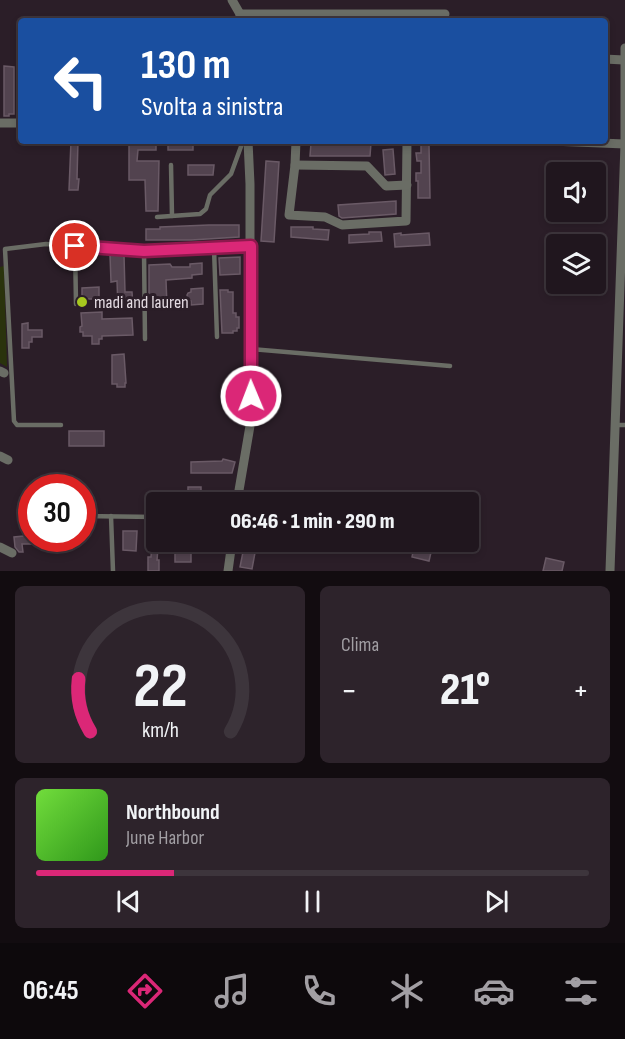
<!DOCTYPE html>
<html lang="it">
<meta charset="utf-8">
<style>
:root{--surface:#20161e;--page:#2d232b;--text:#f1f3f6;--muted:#a29fa4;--line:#3d353c;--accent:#db2777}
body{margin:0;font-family:"Sofia Sans Condensed",sans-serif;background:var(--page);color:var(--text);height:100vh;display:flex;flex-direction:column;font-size:22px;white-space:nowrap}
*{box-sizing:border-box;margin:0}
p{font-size:20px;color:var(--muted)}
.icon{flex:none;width:33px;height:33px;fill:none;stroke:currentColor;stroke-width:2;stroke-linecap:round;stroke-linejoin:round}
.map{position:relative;height:571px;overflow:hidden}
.drawer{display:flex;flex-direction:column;gap:15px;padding:15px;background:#120c10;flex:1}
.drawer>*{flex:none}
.top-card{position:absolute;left:18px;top:18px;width:590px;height:126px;border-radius:6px;box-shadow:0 3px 9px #0003,0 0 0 2px var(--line);background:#1a4fa0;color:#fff;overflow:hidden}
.tools{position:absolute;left:546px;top:162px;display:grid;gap:12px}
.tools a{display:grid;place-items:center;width:60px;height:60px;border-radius:6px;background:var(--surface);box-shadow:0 3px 9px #0003,0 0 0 2px var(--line);font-size:30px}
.speed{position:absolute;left:18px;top:474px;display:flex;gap:12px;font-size:30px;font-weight:700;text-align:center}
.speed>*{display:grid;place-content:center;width:78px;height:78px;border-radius:50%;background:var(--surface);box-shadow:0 3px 9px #0003,0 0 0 2px var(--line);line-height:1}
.speed .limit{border:9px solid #d22;background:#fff;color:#111}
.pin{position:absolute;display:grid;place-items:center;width:51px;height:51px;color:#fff;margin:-26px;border:3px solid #fff;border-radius:50%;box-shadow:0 2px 6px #0007}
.me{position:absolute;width:66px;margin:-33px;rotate:359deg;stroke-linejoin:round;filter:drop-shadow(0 0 4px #0008)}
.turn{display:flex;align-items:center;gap:21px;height:126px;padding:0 24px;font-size:27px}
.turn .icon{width:78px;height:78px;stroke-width:2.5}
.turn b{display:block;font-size:42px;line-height:51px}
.big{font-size:45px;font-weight:800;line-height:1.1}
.drawer .tile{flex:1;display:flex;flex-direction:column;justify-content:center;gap:9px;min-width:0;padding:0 21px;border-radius:9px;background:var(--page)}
.drawer .dial{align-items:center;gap:0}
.dial svg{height:156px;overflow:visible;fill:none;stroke:var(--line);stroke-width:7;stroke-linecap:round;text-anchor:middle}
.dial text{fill:var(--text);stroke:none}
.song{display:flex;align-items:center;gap:18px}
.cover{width:72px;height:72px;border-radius:9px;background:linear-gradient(135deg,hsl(100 70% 55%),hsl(110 70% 35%))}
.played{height:6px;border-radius:3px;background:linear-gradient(90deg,var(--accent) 25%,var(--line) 25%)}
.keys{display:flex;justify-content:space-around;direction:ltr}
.heat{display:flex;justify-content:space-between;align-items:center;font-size:33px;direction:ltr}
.drawer .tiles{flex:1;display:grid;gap:15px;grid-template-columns:1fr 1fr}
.tile:last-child{grid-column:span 2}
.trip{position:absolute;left:146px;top:492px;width:333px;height:60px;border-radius:6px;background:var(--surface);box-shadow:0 3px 9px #0003,0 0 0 2px var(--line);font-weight:800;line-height:60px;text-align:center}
.dock{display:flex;height:96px;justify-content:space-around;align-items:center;background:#0d090c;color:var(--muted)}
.dock .icon{width:42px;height:42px}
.dock .current{color:var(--accent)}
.dock b{font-size:27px;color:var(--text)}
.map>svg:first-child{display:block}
.green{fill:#2a330c}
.building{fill:#52434f;stroke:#6a5a66;stroke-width:1.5}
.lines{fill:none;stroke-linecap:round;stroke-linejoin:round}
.service{stroke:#6a6d65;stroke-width:4.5}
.minor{stroke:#6a6d65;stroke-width:9}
.route-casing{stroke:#8e194d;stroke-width:15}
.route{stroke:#db2777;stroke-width:10}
.poi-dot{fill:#a7c81f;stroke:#2b1e28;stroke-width:2}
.labels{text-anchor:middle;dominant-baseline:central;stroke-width:6;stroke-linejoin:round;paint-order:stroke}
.poi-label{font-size:18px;fill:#e3dae1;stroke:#2b1e28;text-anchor:start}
</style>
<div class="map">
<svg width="625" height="571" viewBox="0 0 625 571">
<rect width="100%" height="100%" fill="#2b1e28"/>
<!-- green -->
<path class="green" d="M 4,266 L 7,367 L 0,363 L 0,267 Z"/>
<!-- building -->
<g class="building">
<path d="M 4,66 L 14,67 L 14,114 L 9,114 L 9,116 L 4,116 Z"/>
<path d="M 71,141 L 78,141 L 77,179 L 79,179 L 78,190 L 69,190 Z"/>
<path d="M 132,141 L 156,141 L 156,150 L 138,150 L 137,161 L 159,161 L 158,211 L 146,211 L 145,180 L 129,180 L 129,143 L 132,144 Z"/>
<rect x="168" y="141" width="25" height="9"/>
<path d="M 311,143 L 371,143 L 370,156 L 310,156 Z"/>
<path d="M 421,145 L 429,145 L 430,198 L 418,198 L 418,181 L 416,181 L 416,173 L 421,173 L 421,161 L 417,161 L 416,153 L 421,153 Z"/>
<path d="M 393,149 L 395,174 L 385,175 L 383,150 Z"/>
<path d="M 266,161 L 279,162 L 274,242 L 261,241 Z"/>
<path d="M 188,165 L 214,165 L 213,175 L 188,175 Z"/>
<path d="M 396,201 L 396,214 L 342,218 L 339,216 L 338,205 Z"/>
<path d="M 209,225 L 239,225 L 239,237 L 191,240 L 146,240 L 146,229 L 160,229 L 160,227 Z"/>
<path d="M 291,227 L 313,227 L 313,229 L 329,230 L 328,240 L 291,237 Z"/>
<path d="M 369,232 L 381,232 L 382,241 L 349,243 L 349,235 L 369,234 Z"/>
<path d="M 401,233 L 401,235 L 429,233 L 430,245 L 395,247 L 394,234 Z"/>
<path d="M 110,255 L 124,255 L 125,292 L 132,292 L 133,306 L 118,307 L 117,281 L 111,282 Z"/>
<path d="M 240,257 L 240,274 L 220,275 L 219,258 Z"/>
<path d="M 202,263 L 202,274 L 192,275 L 192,278 L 166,280 L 167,306 L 149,307 L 149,265 L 170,264 L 172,267 L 190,267 L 190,264 Z"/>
<path d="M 99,287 L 99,299 L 82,299 L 82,288 Z"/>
<path d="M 203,288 L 203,304 L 191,305 L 191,301 L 188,300 L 187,295 L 188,293 L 191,292 L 191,289 Z"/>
<path d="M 220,290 L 228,290 L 228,292 L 233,292 L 233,313 L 236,313 L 236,317 L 239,317 L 239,328 L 237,328 L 237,331 L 233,331 L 233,333 L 222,333 Z"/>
<path d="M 102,312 L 102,319 L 132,318 L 133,335 L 102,336 L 102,339 L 99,339 L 99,344 L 92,344 L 92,336 L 83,336 L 83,332 L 80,332 L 80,327 L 82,326 L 81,313 Z"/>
<path d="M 28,323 L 28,330 L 42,330 L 42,337 L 32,337 L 32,342 L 29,342 L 29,348 L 22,348 L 22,324 Z"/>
<path d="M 124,354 L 126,383 L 125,383 L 125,387 L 117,387 L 117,384 L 112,384 L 112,355 Z"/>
<rect x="69" y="431" width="35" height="15"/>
<path d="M 223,459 L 235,462 L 232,473 L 191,473 L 191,462 L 222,461 Z"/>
<rect x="188" y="487" width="13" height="15"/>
<path d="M 149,529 L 156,529 L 156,542 L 160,542 L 160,548 L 158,548 L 157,560 L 159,560 L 159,571 L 148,571 L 148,557 L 151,557 L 152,543 L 149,543 Z"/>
<path d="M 123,531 L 137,531 L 136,551 L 123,550 Z"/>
<path d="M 24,536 L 32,536 L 32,538 L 40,538 L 40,544 L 22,544 L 23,552 L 19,552 L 15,547 L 14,537 Z"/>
<path d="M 245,542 L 257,542 L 252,569 L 240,567 Z"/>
<path d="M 415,542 L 433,544 L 429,561 L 412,557 Z"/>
<rect x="175" y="550" width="16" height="12"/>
<path d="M 546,558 L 564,562 L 562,571 L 543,571 Z"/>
</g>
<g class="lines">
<!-- service -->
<g class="service">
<path d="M 171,165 L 172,216"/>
<path d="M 157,217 L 200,214 L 206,209 L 210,195 L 231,174 L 243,141"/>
<path d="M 75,246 L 76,304"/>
<path d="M 214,248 L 217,337"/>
<path d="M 144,251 L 145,339"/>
<path d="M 250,349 L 450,366"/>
<path d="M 61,425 L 17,425 L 14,421 L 5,249 L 46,244 L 144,251 L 251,246"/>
<path d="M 615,425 L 625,425"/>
<path d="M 82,516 L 156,517"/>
<path d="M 111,516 L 113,571"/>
</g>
<!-- minor -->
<g class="minor">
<path d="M 232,0 L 240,14 L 240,21"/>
<path d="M 240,14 L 445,14"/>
<path d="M 604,59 L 624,60"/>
<path d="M 0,123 L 21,123"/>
<path d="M 296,141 L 295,165 L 289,215 L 325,217 L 342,225 L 406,221 L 407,141"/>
<path d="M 551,141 L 625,144"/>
<path d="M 295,165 L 367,166 L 386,186 L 407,185"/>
<path d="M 0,371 L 4,373"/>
<path d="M 0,456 L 8,460"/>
<path d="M 237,502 L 251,420 L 250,349 L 250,184 L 248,141"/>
<path d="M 0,547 L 12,553"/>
<path d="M 228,571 L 232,542"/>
<path d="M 610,571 L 625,144 L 625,48"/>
</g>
</g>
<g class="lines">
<defs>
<path id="route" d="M 75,246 L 144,251 L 251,246 L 251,396"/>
</defs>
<!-- route casing -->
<use href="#route" class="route-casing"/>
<!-- route -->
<use href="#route" class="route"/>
</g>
<!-- markers -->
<circle class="poi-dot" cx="82" cy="302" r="6"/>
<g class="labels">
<!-- poi labels -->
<g class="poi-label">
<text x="94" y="302">madi and lauren</text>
</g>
</g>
</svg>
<div class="tools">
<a><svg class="icon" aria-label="sound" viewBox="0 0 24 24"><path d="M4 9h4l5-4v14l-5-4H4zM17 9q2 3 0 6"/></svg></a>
<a><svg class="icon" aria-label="layers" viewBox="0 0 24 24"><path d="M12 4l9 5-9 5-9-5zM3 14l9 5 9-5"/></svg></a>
</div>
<div class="speed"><div class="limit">30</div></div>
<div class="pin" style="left:75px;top:246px;background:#d93025"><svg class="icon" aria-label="arrive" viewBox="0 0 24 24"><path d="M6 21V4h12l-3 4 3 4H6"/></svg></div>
<svg class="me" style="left:251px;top:396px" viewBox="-20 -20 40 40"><circle r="17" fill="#db2777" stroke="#fff" stroke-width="3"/><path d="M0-11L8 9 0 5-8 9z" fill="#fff"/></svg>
<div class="trip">06:46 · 1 min · 290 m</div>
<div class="top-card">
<div class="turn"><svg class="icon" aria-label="left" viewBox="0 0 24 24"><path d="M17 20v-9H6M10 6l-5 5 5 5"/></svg><div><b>130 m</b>Svolta a sinistra</div></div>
</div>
</div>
<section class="drawer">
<div class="tiles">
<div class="tile dial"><svg viewBox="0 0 100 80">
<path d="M14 69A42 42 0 1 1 86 69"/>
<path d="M14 69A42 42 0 0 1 8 42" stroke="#db2777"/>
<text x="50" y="56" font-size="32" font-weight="700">22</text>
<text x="50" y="72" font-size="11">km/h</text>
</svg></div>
<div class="tile"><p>Clima</p>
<div class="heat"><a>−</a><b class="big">21°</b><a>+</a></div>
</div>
<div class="tile">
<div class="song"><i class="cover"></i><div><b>Northbound</b><p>June Harbor</p></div></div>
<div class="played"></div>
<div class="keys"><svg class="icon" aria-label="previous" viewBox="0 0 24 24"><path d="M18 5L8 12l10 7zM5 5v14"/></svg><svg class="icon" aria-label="pause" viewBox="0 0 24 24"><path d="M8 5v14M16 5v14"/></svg><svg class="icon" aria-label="next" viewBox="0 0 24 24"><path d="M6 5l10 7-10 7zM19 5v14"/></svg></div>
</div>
</div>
</section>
<nav class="dock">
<b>06:45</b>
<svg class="icon current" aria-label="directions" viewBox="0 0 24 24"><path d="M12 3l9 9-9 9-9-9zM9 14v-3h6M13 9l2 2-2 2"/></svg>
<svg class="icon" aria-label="music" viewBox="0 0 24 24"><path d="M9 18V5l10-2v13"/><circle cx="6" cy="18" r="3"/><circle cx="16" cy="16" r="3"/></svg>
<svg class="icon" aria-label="phone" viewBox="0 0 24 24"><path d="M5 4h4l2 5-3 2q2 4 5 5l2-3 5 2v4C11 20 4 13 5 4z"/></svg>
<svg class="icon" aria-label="climate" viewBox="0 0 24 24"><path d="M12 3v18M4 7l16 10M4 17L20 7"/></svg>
<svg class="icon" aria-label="car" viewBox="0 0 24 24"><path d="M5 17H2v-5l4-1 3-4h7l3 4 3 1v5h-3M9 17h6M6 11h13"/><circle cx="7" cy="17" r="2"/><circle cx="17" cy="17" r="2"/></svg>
<svg class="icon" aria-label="filters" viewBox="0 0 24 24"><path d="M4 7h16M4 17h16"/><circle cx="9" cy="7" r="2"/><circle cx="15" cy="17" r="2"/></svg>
</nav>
